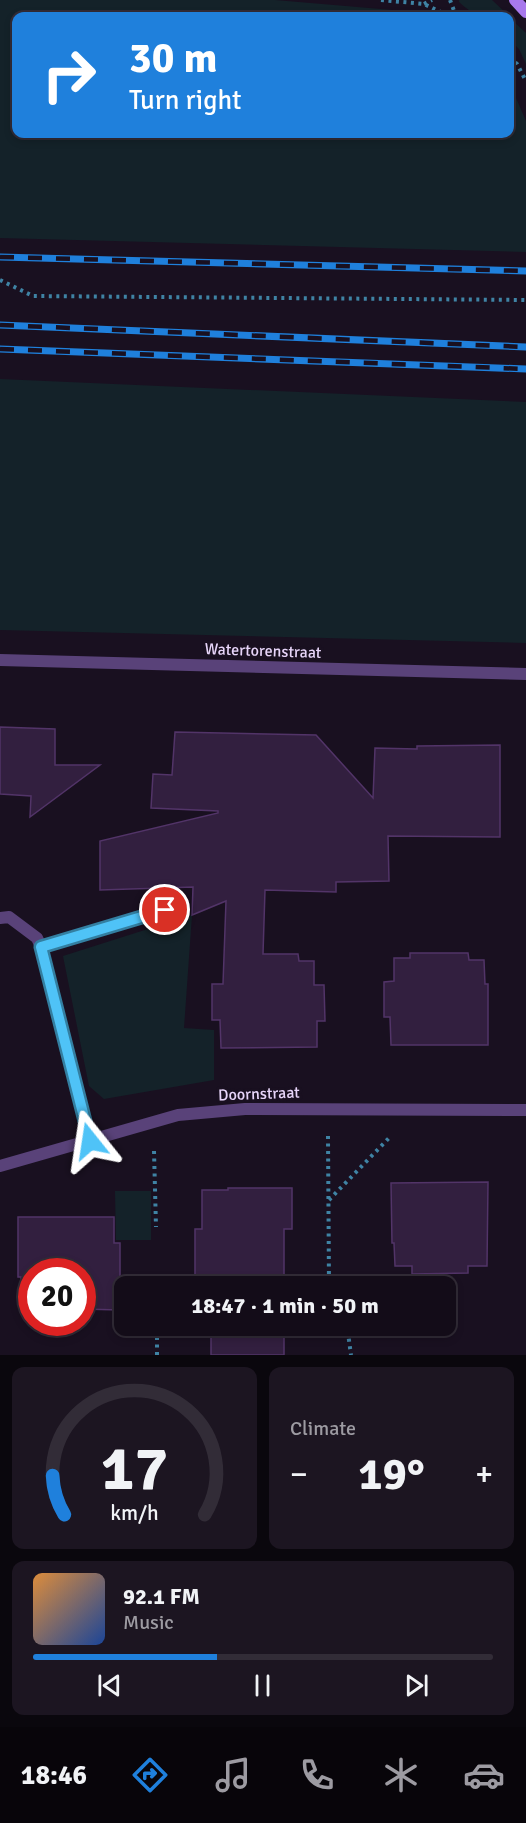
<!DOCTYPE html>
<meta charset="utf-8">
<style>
:root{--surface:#130c18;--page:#1c1521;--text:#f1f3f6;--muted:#9d9ba2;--line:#322c37;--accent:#1f80dc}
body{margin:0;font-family:Signika,sans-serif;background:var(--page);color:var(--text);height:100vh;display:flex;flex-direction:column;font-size:22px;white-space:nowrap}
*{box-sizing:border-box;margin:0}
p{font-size:20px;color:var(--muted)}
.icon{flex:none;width:33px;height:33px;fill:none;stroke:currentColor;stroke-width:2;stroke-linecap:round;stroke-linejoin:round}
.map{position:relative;height:1355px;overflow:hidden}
.panel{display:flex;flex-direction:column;gap:12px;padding:12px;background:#0a070d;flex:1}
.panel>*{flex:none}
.banner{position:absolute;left:12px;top:12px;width:502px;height:126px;border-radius:12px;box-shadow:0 3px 9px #0003,0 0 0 2px var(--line);background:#1f80dc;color:#fff;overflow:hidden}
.speed{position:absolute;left:18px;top:1258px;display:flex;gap:12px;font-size:30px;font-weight:700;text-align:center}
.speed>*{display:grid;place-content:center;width:78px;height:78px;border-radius:50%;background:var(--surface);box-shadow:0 3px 9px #0003,0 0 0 2px var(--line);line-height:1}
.speed .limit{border:9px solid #d22;background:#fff;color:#111}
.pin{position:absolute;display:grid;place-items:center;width:51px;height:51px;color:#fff;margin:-26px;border:3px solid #fff;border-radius:50%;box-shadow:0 2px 6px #0007}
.me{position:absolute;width:66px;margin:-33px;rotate:345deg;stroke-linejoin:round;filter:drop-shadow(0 0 4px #0008)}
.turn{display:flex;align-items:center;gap:21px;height:126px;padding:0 18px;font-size:27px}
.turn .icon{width:78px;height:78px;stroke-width:2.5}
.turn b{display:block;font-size:42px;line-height:51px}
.big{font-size:45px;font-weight:800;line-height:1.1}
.panel .card{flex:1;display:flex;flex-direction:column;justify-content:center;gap:9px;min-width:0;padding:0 21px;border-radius:12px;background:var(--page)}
.panel .dial{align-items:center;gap:0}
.dial svg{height:156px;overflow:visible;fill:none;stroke:var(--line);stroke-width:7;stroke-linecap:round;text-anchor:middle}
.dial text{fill:var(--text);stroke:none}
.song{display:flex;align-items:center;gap:18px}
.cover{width:72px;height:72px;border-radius:9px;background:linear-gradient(135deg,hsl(30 70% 55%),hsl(220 70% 35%))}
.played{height:6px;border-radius:3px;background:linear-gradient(90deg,var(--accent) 40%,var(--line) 40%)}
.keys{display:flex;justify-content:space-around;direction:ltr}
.heat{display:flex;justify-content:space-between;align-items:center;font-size:33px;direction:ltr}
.panel .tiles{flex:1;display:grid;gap:12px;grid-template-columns:1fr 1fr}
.card:last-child{grid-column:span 2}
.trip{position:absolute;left:114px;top:1276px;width:342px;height:60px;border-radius:12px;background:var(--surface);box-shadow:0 3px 9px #0003,0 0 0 2px var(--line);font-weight:800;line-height:60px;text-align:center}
.menu{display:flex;height:96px;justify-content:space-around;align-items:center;background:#08050a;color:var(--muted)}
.menu .icon{width:42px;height:42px}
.menu .selected{color:var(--accent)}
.menu b{font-size:27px;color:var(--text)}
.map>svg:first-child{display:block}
.green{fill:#142229}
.building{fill:#321f3f;stroke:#523468;stroke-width:1.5}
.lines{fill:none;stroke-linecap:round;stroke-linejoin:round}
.path{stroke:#3f83a4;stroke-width:4;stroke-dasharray:3 4.5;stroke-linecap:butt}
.lane{stroke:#594279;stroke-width:12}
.street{stroke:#594279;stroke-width:12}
.secondary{stroke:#a879ec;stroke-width:12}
.rail-casing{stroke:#1f80dc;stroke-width:7}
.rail{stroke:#191020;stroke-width:4.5;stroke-dasharray:14;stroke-linecap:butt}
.route-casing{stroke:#337fa1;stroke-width:15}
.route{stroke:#4fc3f7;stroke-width:10}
.labels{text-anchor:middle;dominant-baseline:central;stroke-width:6;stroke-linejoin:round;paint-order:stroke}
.street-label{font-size:16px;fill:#e7d5f9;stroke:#191020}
</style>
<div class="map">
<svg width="526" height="1355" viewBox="0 0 526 1355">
<rect width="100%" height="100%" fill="#191020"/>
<!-- green -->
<g class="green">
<path d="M 0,0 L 275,0 L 416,12 L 425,16 L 16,16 L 16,134 L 510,134 L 510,84 L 526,121 L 526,252 L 0,238 Z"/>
<path d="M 459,0 L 492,0 L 509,16 C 484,17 478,19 459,2 Z"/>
<path d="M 510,18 L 526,33 L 526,64 L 519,49 L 510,40 Z"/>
<path d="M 0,379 L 526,402 L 526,643 L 0,630 Z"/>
<path d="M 192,915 L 184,1028 L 214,1030 L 214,1080 L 104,1099 L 89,1086 L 63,956 Z"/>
<path d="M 115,1191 L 151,1191 L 151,1240 L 116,1240 Z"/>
</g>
<!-- building -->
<g class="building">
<path d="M 0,727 L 55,729 L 55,765 L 100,765 L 30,817 L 31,796 L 0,794 Z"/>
<path d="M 175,732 L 316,735 L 373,798 L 375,748 L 417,749 L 417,746 L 500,745 L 500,837 L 388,836 L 389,881 L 336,882 L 336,892 L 265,890 L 263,954 L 298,954 L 299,961 L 314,961 L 314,985 L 324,985 L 325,1021 L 317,1021 L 317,1047 L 221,1048 L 220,1020 L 212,1020 L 212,984 L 223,984 L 226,901 L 192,915 L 193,887 L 100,890 L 100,841 L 218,813 L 218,811 L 151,808 L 153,774 L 172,775 Z"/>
<path d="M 410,953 L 468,953 L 469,960 L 484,960 L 485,984 L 488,984 L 488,1045 L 391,1045 L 390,1017 L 384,1017 L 384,982 L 394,981 L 394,958 L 410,958 Z"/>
<path d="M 488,1182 L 487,1266 L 468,1266 L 468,1273 L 412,1274 L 412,1266 L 395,1266 L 394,1243 L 392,1243 L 391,1183 Z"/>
<path d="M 228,1188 L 292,1188 L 292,1229 L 284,1229 L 284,1287 L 195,1287 L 195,1229 L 202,1229 L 202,1190 L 228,1190 Z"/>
<path d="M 18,1217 L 114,1217 L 114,1243 L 120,1243 L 120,1310 L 82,1309 L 82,1272 L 32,1272 L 32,1301 L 21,1300 L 21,1277 L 18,1277 Z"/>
<rect x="211" y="1326" width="73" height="29"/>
</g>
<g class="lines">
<!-- path -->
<g class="path">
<path d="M 381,0 L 424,4 L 449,16"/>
<path d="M 450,0 L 456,16"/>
<path d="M 424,4 L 432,0"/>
<path d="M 510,57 L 517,64 L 526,81"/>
<path d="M 0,280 L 33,296 L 526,300"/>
<path d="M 328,1136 L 329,1287"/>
<path d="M 154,1151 L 156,1227"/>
<path d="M 329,1200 L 389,1138"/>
<path d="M 342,1326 L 348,1333 L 351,1355"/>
<path d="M 157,1355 L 157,1327"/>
</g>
<!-- lane -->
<g class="lane">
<path d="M 0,918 L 9,917 L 37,938 L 41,947 L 90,1141"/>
<path d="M 41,947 L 165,911"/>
</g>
<!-- street -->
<g class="street">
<path d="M 0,660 L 526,674"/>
<path d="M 0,1166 L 178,1115 L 245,1109 L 526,1110"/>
</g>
<!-- secondary -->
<path class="secondary" d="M 515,0 L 526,12"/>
<defs>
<g id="rail">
<path d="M 0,257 L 526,271"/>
<path d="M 0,325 L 526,347"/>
<path d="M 0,349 L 526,369"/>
</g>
</defs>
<!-- rail casing -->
<use href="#rail" class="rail-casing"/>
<!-- rail -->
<use href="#rail" class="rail"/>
</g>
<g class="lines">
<defs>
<path id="route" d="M 90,1141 L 41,947 L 165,910"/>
</defs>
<!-- route casing -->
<use href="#route" class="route-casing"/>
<!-- route -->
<use href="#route" class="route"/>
</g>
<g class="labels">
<!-- street labels -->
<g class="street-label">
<text transform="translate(263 651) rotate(2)">Watertorenstraat</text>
<text transform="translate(259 1094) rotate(-2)">Doornstraat</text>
</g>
</g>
</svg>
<div class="speed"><div class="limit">20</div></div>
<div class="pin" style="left:165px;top:910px;background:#d93025"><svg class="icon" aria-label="arrive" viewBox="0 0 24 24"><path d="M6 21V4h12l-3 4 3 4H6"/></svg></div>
<svg class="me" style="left:90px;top:1141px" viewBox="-20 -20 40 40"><path d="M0-17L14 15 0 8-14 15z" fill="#4fc3f7" stroke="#fff" stroke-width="4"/></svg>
<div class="trip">18:47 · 1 min · 50 m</div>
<div class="banner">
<div class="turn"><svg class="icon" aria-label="right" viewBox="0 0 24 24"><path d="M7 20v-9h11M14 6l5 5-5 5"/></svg><div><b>30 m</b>Turn right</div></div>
</div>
</div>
<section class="panel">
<div class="tiles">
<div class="card dial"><svg viewBox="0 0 100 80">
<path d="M14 69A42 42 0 1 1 86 69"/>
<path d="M14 69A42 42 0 0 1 8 49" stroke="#1f80dc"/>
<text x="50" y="56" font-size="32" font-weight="700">17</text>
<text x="50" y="72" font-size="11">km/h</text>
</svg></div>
<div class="card"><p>Climate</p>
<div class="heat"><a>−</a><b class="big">19°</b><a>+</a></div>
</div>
<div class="card">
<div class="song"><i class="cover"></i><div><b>92.1 FM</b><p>Music</p></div></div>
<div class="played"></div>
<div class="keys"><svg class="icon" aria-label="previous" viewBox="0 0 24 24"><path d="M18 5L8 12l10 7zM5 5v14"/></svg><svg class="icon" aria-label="pause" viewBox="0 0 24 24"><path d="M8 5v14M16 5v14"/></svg><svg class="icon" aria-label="next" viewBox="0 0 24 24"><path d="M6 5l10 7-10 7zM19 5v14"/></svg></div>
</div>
</div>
</section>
<nav class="menu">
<b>18:46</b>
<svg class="icon selected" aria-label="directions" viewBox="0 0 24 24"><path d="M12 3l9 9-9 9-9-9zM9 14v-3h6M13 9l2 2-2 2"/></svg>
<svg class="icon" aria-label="music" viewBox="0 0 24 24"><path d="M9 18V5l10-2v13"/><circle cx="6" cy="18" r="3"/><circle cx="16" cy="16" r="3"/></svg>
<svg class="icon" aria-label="phone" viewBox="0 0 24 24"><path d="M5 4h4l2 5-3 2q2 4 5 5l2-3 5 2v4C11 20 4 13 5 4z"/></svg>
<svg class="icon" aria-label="climate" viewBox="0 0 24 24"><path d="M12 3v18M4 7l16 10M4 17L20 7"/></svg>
<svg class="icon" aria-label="car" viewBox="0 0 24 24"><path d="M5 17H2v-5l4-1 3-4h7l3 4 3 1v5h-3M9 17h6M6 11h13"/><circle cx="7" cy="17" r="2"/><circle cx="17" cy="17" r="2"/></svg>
</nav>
